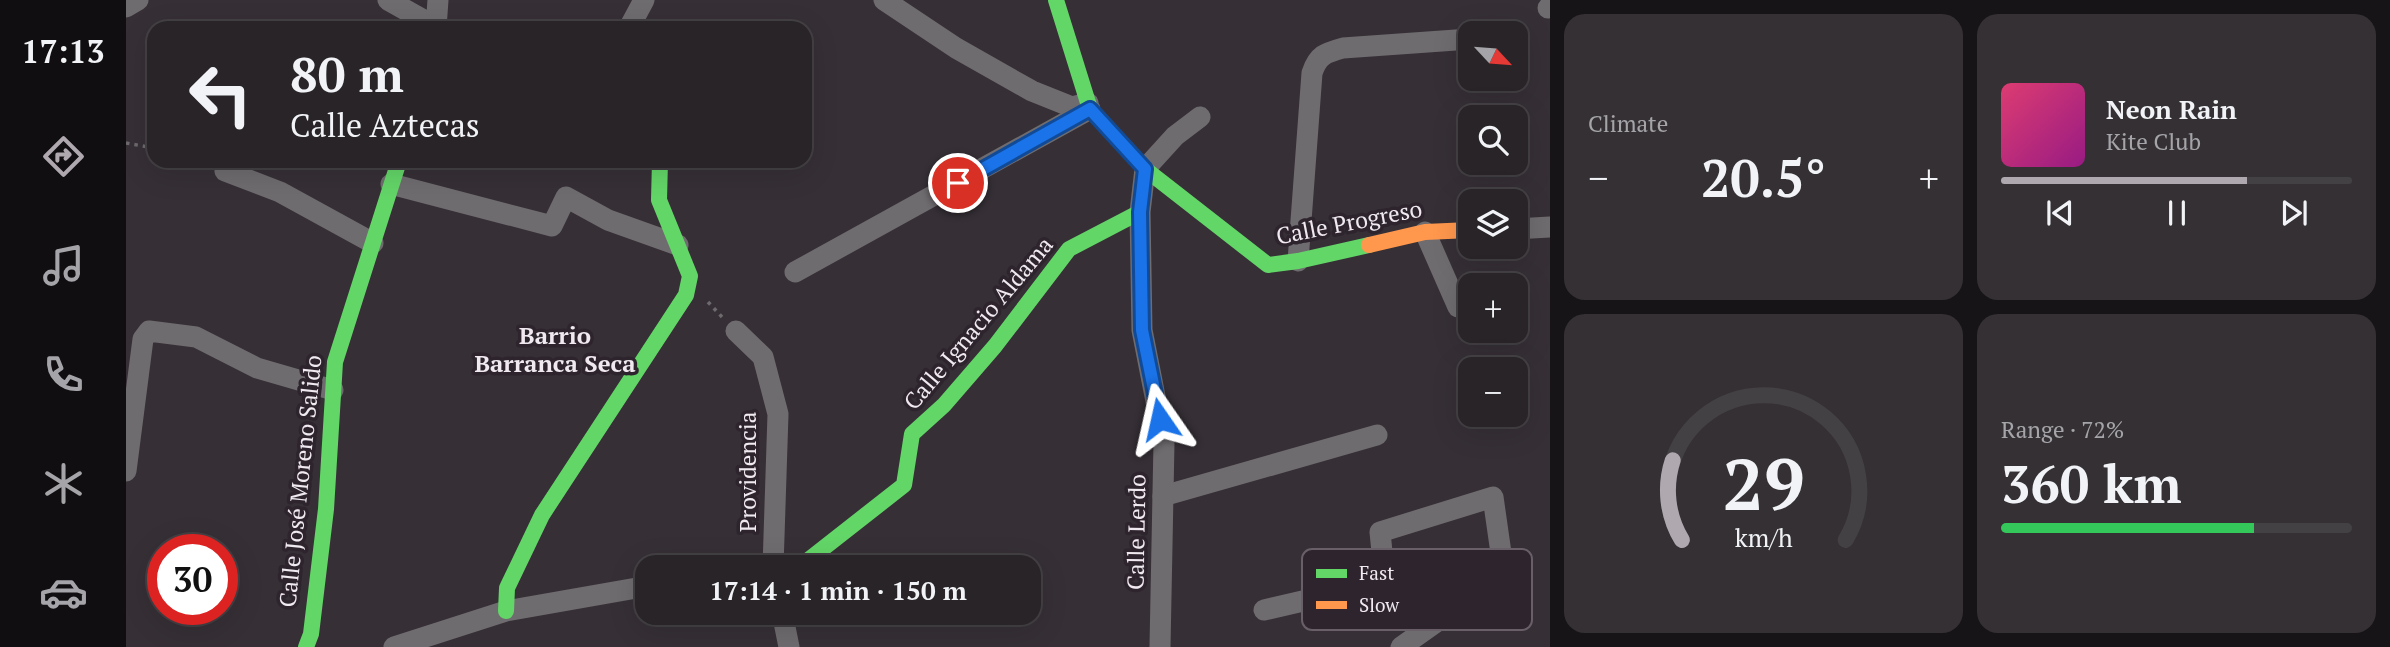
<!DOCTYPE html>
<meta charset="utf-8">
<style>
:root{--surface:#282428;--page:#343034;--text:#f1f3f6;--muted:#a5a4a8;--line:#444145;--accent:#afa9af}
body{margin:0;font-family:"PT Serif",serif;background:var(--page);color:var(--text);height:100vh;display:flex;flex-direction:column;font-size:26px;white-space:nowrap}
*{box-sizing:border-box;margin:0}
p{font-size:23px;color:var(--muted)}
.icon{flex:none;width:38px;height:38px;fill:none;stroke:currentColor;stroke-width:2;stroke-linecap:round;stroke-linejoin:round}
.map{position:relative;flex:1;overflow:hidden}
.drawer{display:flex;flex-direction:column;gap:14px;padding:14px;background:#161416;width:840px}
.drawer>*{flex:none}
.hud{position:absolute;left:21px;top:21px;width:665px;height:147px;border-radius:21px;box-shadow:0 7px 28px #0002,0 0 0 2px var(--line);background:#282428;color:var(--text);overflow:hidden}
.needle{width:46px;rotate:116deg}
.tools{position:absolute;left:1332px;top:21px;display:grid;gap:14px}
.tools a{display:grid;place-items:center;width:70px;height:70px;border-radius:14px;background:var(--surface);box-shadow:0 7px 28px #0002,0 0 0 2px var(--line);font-size:35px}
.speed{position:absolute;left:21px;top:534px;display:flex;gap:14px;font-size:35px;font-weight:700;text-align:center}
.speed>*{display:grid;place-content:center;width:91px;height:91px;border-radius:50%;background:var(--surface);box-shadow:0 7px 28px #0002,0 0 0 2px var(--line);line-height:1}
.speed .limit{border:10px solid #d22;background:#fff;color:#111}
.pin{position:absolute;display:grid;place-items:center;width:60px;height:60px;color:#fff;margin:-30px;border:4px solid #fff;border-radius:50%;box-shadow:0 2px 7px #0007}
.me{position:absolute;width:77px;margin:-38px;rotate:349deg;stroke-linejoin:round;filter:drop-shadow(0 0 5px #0008)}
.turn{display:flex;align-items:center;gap:24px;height:147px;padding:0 28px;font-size:32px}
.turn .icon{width:91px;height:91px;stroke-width:2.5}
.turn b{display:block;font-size:49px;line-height:60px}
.big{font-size:52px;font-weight:800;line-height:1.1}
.drawer .card{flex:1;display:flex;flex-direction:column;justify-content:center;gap:10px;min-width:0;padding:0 24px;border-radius:21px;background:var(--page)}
.drawer .dial{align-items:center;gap:0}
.dial svg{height:182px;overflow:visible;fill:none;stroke:var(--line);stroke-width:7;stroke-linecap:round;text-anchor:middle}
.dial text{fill:var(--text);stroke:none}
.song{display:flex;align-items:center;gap:21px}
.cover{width:84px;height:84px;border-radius:10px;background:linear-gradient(135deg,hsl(340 70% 55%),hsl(310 70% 35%))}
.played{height:7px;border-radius:4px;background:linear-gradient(90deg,var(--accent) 70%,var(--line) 70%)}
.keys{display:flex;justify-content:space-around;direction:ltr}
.heat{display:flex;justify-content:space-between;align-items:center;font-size:38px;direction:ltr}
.charge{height:10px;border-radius:5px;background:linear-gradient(90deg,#34c759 72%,var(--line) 0)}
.drawer .tiles{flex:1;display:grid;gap:14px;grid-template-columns:repeat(2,1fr)}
.trip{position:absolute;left:509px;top:555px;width:406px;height:70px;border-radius:21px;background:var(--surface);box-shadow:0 7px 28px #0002,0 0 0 2px var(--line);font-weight:800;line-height:70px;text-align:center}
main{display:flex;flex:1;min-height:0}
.menu{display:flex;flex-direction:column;width:126px;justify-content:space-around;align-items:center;background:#100e10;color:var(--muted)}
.menu .icon{width:49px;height:49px}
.menu .active{color:var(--accent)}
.menu b{font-size:32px;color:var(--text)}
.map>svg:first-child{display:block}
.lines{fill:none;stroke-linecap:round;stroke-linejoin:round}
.path{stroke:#6d6a6d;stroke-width:3.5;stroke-dasharray:3.5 5;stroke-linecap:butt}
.street{stroke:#6f6c6f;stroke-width:21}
.fast{stroke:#63d668;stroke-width:16}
.slow{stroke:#ff974d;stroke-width:16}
.route-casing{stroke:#114b97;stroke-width:18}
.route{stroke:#1a73e8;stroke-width:12}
.labels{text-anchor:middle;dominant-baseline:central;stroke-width:7;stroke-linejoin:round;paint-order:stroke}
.street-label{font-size:23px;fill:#f0eaf0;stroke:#2d242d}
.neighbourhood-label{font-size:24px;font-weight:bold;fill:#f0eaf0;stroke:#2d242d}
.key{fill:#2d242d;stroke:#685f68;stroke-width:2}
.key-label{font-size:19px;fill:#f0eaf0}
</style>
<main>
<nav class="menu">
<b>17:13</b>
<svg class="icon active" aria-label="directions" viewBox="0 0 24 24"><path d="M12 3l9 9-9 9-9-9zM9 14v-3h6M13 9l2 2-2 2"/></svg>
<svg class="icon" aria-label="music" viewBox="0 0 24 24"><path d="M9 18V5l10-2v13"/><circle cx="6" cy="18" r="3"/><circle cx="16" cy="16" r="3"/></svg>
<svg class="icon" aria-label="phone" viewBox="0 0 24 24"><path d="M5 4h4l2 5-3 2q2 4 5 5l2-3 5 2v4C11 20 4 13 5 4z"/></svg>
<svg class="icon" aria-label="climate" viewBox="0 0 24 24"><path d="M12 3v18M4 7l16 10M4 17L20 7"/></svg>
<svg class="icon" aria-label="car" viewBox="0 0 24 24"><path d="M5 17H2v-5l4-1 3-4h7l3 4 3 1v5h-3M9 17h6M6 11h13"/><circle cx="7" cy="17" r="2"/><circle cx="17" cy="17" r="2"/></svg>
</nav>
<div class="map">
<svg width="1424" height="647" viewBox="0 0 1424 647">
<rect width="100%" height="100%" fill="#363036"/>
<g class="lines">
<!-- path -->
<g class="path">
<path d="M 0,143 L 28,148"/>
<path d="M 582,302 L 596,317"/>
</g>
<!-- street -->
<g class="street">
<path d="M 262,0 L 310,27"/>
<path d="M 758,0 L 830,48 L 906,91 L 946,107 L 962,103"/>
<path d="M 0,7 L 12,0"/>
<path d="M 1422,8 L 1424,6"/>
<path d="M 310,28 L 312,0"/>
<path d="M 503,28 L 518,0"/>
<path d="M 1390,35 L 1392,35"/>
<path d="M 99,171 L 154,192 L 247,243"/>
<path d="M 265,184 L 426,226 L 440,197 L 482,220 L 552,245"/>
<path d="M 1390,229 L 1424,227"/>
<path d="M 1299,232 L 1332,307"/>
<path d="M 1172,261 L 1186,73 C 1192,55 1199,53 1217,48 L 1344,39"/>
<path d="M 669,272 L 964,109"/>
<path d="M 610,331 L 637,357 L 652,414 L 647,567"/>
<path d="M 0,471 L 17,339 L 23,331 L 70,337 L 131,368 L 207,390"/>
<path d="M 1037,496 L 1251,435"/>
<path d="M 1138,610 L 1259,582 L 1254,532 L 1367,497 L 1378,574 L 1275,647"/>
<path d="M 656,612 L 663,647"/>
<path d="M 268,647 L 380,611 L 522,586"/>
<path d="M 1034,647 L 1038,442 L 1016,330 L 1014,212 L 1019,169 L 1049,136 L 1074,117"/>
</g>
<!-- fast -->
<g class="fast">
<path d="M 930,0 L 964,109 L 1019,169 L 1142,265 L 1172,261 L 1243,245"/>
<path d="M 665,567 L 676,565 L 778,485 L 786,434 L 818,405 L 869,346 L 943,249 L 1014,212"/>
<path d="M 380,611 L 381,588 L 416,515 L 560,295 L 564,276 L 533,200 L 534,161"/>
<path d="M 180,647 L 185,634 L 200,509 L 209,362 L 273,161"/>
</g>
<!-- slow -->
<path class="slow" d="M 1243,245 L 1299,232 L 1344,230"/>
</g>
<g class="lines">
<defs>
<path id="route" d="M 832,183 L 964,109 L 1019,169 L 1014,212 L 1016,330 L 1034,419"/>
</defs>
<!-- route casing -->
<use href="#route" class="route-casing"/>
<!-- route -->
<use href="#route" class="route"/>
</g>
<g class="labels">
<!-- street labels -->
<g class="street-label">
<text transform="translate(1223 222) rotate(-11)">Calle Progreso</text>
<text transform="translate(852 323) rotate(-50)">Calle Ignacio Aldama</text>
<text transform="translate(621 472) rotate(-90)">Providencia</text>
<text transform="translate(174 481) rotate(-84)">Calle José Moreno Salido</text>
<text transform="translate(1010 532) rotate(-89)">Calle Lerdo</text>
</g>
<!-- neighbourhood labels -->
<g class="neighbourhood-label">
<text x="429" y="335">Barrio<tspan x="429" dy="28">Barranca Seca</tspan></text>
</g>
</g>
<!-- legend -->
<rect x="1176" y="549" width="230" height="81" rx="10" class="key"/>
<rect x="1190" y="569" width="31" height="9" fill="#63d668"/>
<rect x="1190" y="601" width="31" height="8" fill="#ff974d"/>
<g class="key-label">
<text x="1233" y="580">Fast</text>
<text x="1233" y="612">Slow</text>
</g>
</svg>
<div class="tools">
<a><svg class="needle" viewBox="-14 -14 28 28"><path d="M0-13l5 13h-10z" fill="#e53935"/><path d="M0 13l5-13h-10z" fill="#a5a4a8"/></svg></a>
<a><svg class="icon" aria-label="search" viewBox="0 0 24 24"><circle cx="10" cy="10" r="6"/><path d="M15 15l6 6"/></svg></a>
<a><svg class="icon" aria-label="layers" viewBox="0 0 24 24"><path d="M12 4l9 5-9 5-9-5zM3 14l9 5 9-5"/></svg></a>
<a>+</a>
<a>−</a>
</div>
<div class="speed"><div class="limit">30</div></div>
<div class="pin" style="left:832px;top:183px;background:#d93025"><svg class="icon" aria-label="arrive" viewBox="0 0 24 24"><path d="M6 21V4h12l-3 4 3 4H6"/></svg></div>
<svg class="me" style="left:1034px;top:419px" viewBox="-20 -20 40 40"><path d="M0-17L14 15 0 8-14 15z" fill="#1a73e8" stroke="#fff" stroke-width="4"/></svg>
<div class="trip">17:14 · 1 min · 150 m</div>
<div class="hud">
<div class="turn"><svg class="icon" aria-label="left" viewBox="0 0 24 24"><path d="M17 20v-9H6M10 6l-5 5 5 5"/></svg><div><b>80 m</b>Calle Aztecas</div></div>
</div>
</div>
<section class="drawer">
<div class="tiles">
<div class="card"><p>Climate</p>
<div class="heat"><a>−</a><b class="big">20.5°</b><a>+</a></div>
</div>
<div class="card">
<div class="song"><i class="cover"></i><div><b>Neon Rain</b><p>Kite Club</p></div></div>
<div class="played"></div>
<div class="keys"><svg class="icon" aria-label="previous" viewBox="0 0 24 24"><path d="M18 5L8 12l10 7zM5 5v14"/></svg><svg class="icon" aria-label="pause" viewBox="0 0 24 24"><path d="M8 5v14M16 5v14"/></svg><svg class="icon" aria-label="next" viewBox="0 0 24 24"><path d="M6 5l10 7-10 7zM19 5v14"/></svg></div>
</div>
<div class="card dial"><svg viewBox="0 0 100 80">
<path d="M14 69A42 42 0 1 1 86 69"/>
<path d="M14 69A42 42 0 0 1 10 34" stroke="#afa9af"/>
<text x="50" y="56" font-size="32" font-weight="700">29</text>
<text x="50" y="72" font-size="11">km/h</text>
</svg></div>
<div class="card"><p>Range · 72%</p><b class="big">360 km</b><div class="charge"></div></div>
</div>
</section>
</main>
